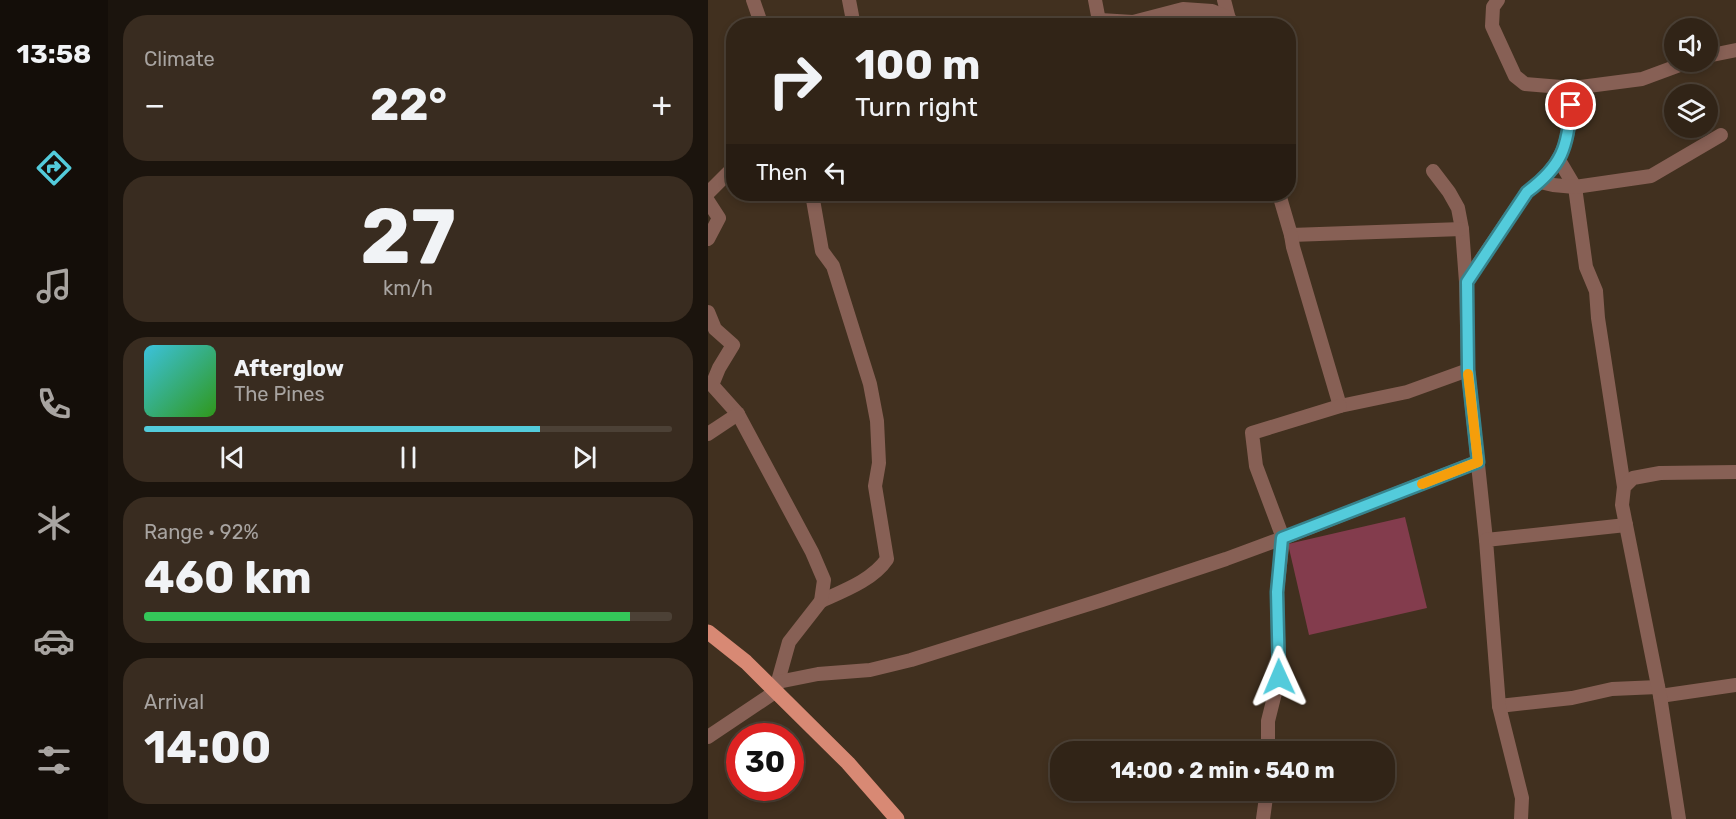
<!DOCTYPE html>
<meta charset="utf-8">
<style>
:root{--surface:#312417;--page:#392c20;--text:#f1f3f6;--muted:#a8a4a1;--line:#4c4136;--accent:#53cbdb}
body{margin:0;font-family:Rubik,sans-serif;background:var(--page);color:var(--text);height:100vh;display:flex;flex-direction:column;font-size:22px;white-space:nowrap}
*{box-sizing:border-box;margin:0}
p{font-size:20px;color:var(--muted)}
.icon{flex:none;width:33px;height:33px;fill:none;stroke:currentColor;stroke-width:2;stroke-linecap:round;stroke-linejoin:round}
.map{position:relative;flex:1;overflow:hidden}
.sheet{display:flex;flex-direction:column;gap:15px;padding:15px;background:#1b140d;width:600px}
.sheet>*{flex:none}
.banner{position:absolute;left:18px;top:18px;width:570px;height:183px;border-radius:24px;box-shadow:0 3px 9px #0003,0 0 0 2px var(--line);background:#312417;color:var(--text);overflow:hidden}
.buttons{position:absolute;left:956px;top:18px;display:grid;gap:12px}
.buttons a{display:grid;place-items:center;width:54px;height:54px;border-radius:50%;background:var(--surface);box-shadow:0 3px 9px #0003,0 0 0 2px var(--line);font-size:30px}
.speed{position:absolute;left:18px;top:723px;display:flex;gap:12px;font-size:30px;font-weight:700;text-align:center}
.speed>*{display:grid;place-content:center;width:78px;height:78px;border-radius:50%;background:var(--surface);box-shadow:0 3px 9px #0003,0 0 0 2px var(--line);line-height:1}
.speed .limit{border:9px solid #d22;background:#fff;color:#111}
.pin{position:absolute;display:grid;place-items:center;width:51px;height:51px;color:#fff;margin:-26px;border:3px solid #fff;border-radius:50%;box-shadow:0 2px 6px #0007}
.me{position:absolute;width:66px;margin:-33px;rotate:359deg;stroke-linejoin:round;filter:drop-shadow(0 0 4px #0008)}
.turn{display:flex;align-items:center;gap:21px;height:126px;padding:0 30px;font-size:27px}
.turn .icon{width:78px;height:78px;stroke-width:2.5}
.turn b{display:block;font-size:42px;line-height:51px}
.then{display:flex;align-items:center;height:57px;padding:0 30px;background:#0003;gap:12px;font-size:22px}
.big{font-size:45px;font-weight:700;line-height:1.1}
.sheet .tile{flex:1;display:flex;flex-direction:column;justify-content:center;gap:9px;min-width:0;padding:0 21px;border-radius:24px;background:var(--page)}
.sheet .dial{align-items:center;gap:0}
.dial b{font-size:78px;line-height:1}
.song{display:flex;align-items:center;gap:18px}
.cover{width:72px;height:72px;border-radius:9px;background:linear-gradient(135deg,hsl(190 70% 55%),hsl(110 70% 35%))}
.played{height:6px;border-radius:3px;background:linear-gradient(90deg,var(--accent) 75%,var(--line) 75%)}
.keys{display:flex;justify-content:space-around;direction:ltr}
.heat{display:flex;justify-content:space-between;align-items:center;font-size:33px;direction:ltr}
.charge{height:9px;border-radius:4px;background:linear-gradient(90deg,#34c759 92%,var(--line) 0)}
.trip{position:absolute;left:342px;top:741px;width:345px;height:60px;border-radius:24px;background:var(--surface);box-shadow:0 3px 9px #0003,0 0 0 2px var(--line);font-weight:700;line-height:60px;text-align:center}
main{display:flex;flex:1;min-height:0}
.tabs{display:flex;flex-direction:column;width:108px;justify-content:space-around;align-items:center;background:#140e09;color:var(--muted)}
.tabs .icon{width:42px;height:42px}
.tabs .selected{color:var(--accent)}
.tabs b{font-size:27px;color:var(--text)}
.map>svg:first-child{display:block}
.green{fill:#833c4d}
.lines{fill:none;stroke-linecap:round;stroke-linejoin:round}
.minor{stroke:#876055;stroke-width:14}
.major{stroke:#d88974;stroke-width:15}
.route-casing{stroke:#36848e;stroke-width:15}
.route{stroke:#53cbdb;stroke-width:10}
.slow{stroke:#f59e0b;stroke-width:10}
</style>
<main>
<nav class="tabs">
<b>13:58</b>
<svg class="icon selected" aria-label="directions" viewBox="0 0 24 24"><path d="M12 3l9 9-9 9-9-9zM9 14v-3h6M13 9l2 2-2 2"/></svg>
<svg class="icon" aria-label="music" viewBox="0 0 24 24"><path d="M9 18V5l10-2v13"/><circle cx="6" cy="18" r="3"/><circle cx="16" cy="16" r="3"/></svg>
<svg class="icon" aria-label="phone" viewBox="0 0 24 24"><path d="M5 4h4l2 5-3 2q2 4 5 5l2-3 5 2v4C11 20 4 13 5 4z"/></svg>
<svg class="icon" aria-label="climate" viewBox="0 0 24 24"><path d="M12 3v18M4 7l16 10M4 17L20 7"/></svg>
<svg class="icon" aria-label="car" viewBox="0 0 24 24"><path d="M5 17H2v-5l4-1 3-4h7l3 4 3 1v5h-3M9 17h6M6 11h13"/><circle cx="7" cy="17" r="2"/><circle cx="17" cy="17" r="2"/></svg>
<svg class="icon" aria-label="filters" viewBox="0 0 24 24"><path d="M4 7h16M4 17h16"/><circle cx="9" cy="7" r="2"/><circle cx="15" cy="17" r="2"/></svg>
</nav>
<section class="sheet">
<div class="tile"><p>Climate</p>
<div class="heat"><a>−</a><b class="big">22°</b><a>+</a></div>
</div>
<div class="tile dial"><b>27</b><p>km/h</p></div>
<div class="tile">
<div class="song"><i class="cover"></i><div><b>Afterglow</b><p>The Pines</p></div></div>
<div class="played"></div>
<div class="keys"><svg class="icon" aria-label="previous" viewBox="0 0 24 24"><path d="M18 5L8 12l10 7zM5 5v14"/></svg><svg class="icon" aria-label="pause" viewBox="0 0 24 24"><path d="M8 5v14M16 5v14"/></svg><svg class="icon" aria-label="next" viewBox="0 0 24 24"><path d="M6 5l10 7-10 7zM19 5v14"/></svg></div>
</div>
<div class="tile"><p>Range · 92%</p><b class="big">460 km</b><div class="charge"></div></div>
<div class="tile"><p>Arrival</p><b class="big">14:00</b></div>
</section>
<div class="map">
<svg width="1028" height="819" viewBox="0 0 1028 819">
<rect width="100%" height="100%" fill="#41301f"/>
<!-- green -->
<path class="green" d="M 697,517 L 719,608 L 601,635 L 580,544 Z"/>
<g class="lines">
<!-- minor -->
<g class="minor">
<path d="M 45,0 L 54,26"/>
<path d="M 141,0 L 146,26"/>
<path d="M 387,0 L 392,26"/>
<path d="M 516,0 L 522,23"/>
<path d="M 392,20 L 425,22 L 475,9 L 504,11 L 521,18"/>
<path d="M 999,56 L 1028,50"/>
<path d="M 865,88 L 934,79 L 980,62"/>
<path d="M 851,160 L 867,187 L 878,267 L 888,291 L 890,318 L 916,487"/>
<path d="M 725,171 L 741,192 L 750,208 L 754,229 L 758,282 L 760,370 L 778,540"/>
<path d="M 832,182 L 845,185 L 867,187 L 943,176 L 1013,135"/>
<path d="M 0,193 L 26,167"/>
<path d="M 104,194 L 114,251 L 125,266 L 162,384 L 169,421 L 171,463 L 167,486 L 179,559 C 165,580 135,591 113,601"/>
<path d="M 571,194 L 583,235 L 754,229"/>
<path d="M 0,201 L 11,218 L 0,239"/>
<path d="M 583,235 L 585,247 L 632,406 L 699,392 L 760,370"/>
<path d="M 758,282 L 819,192 C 861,161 860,137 865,88 L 817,84 L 807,76 L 784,26 L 785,7 L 790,0"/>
<path d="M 0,312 L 7,329 L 25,345 L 11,368 L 4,385 L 30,414 L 104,552 L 116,580 L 113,601 L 81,642 L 67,692 L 0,737"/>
<path d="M 632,406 L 544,433 L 548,466 L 575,538 L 769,462"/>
<path d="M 0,434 L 30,414"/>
<path d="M 70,682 L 110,674 L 162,670 L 203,660 L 394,600 L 518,559 L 575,538 L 569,592 L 571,677 L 560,721 L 560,752"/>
<path d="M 952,696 L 1028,685"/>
<path d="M 791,706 L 864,698 L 904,689 L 950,687"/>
<path d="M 555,819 L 559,790"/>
<path d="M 813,819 L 814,798 L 791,706 L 778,540 L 918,525"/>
<path d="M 971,819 L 952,696 L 914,505 L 916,487 L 925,478 L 952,473 L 1028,472"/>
</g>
<!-- major -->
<path class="major" d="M 0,632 L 38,662 L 140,763 L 189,819"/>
</g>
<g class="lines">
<defs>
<path id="route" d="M 571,677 L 569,592 L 574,538 L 770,462 L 760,370 L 759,282 L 819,192 C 854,166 860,147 863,105"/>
</defs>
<!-- route casing -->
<use href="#route" class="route-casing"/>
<!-- route -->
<use href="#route" class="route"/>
<!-- slow -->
<path class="slow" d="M 714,484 L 770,462 L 760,374"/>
</g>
</svg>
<div class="buttons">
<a><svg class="icon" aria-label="sound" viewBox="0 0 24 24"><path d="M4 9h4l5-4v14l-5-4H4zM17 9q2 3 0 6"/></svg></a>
<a><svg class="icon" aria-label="layers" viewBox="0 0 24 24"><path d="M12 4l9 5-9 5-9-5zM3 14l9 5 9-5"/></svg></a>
</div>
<div class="speed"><div class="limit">30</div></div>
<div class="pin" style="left:863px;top:105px;background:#d93025"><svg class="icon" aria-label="arrive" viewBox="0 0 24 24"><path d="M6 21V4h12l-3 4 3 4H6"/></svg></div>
<svg class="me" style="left:571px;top:677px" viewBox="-20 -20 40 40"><path d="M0-17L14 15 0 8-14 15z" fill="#53cbdb" stroke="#fff" stroke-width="4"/></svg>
<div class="trip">14:00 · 2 min · 540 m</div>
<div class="banner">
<div class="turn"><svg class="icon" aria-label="right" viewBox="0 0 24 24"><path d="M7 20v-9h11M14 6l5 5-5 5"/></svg><div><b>100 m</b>Turn right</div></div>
<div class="then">Then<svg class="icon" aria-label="left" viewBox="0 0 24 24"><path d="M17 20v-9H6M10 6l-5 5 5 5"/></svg></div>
</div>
</div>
</main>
